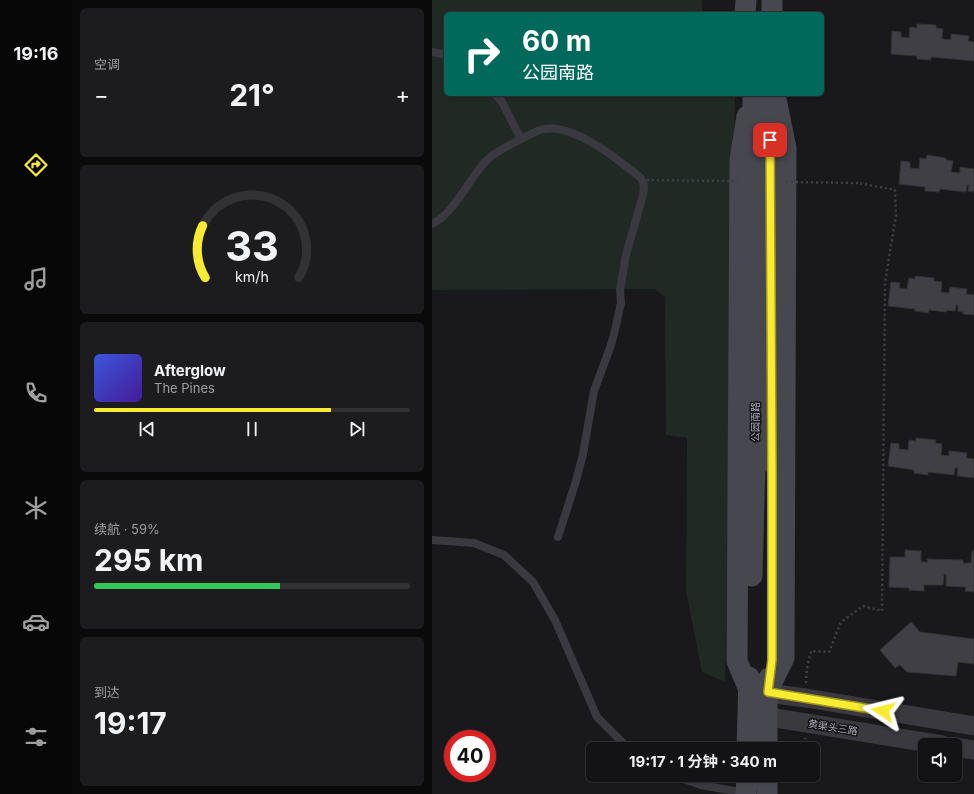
<!DOCTYPE html>
<html lang="zh">
<meta charset="utf-8">
<style>
:root{--surface:#131214;--page:#1c1b1d;--text:#f1f3f6;--muted:#9d9ea0;--line:#323234;--accent:#f9ea32}
body{margin:0;font-family:Inter,"Noto Sans SC",sans-serif;background:var(--page);color:var(--text);height:100vh;display:flex;flex-direction:column;font-size:15px;white-space:nowrap}
*{box-sizing:border-box;margin:0}
p{font-size:13px;color:var(--muted)}
.icon{flex:none;width:22px;height:22px;fill:none;stroke:currentColor;stroke-width:2;stroke-linecap:round;stroke-linejoin:round}
.map{position:relative;flex:1;overflow:hidden}
.sheet{display:flex;flex-direction:column;gap:8px;padding:8px;background:#0a0a0b;width:360px}
.sheet>*{flex:none}
.hud{position:absolute;left:12px;top:12px;width:380px;height:84px;border-radius:6px;box-shadow:0 1px 3px #0004,0 0 0 1px var(--line);background:#00695c;color:#fff;overflow:hidden}
.fabs{position:absolute;left:486px;top:738px;display:grid;gap:8px}
.fabs a{display:grid;place-items:center;width:44px;height:44px;border-radius:6px;background:var(--surface);box-shadow:0 1px 3px #0004,0 0 0 1px var(--line);font-size:20px}
.speed{position:absolute;left:12px;top:730px;display:flex;gap:8px;font-size:20px;font-weight:700;text-align:center}
.speed>*{display:grid;place-content:center;width:52px;height:52px;border-radius:50%;background:var(--surface);box-shadow:0 1px 3px #0004,0 0 0 1px var(--line);line-height:1}
.speed .limit{border:6px solid #d22;background:#fff;color:#111}
.pin{position:absolute;display:grid;place-items:center;width:34px;height:34px;color:#fff;margin:-17px;border-radius:8px;box-shadow:0 2px 6px #0006}
.me{position:absolute;width:44px;margin:-22px;rotate:280deg;stroke-linejoin:round;filter:drop-shadow(0 0 3px #0008)}
.turn{display:flex;align-items:center;gap:14px;height:84px;padding:0 12px;font-size:18px}
.turn .icon{width:52px;height:52px;stroke-width:2.5}
.turn b{display:block;font-size:28px;line-height:34px}
.big{font-size:30px;font-weight:700;line-height:1.1}
.sheet .card{flex:1;display:flex;flex-direction:column;justify-content:center;gap:6px;min-width:0;padding:0 14px;border-radius:6px;background:var(--page)}
.sheet .dial{align-items:center;gap:0}
.dial svg{height:104px;overflow:visible;fill:none;stroke:var(--line);stroke-width:7;stroke-linecap:round;text-anchor:middle}
.dial text{fill:var(--text);stroke:none}
.song{display:flex;align-items:center;gap:12px}
.cover{width:48px;height:48px;border-radius:6px;background:linear-gradient(135deg,hsl(230 70% 55%),hsl(260 70% 35%))}
.played{height:4px;border-radius:2px;background:linear-gradient(90deg,var(--accent) 75%,var(--line) 75%)}
.keys{display:flex;justify-content:space-around;direction:ltr}
.heat{display:flex;justify-content:space-between;align-items:center;font-size:22px;direction:ltr}
.charge{height:6px;border-radius:3px;background:linear-gradient(90deg,#34c759 59%,var(--line) 0)}
.trip{position:absolute;left:154px;top:742px;width:234px;height:40px;border-radius:6px;background:var(--surface);box-shadow:0 1px 3px #0004,0 0 0 1px var(--line);font-weight:700;line-height:40px;text-align:center}
main{display:flex;flex:1;min-height:0}
.dock{display:flex;flex-direction:column;width:72px;justify-content:space-around;align-items:center;background:#080708;color:var(--muted)}
.dock .icon{width:28px;height:28px}
.dock .current{color:var(--accent)}
.dock b{font-size:18px;color:var(--text)}
.map>svg:first-child{display:block}
.green{fill:#202923}
.building{fill:#403f45;stroke:#333237}
.lines{fill:none;stroke-linecap:round;stroke-linejoin:round}
.path{stroke:#3f3f47;stroke-width:2.5;stroke-dasharray:2 3;stroke-linecap:butt}
.service{stroke:#3a3940;stroke-width:8}
.tertiary{stroke:#3a3940;stroke-width:19}
.secondary{stroke:#474750;stroke-width:21}
.path-bridge{stroke:#3f3f47;stroke-width:2.5;stroke-dasharray:2 3;stroke-linecap:butt}
.secondary-bridge{stroke:#474750;stroke-width:21}
.route-casing{stroke:#a29820;stroke-width:10}
.route{stroke:#f9ea32;stroke-width:7}
.labels{text-anchor:middle;dominant-baseline:central;stroke-width:3;stroke-linejoin:round;paint-order:stroke}
.street-label{font-size:10px;fill:#aaabbb;stroke:#141316}
</style>
<main>
<nav class="dock">
<b>19:16</b>
<svg class="icon current" aria-label="directions" viewBox="0 0 24 24"><path d="M12 3l9 9-9 9-9-9zM9 14v-3h6M13 9l2 2-2 2"/></svg>
<svg class="icon" aria-label="music" viewBox="0 0 24 24"><path d="M9 18V5l10-2v13"/><circle cx="6" cy="18" r="3"/><circle cx="16" cy="16" r="3"/></svg>
<svg class="icon" aria-label="phone" viewBox="0 0 24 24"><path d="M5 4h4l2 5-3 2q2 4 5 5l2-3 5 2v4C11 20 4 13 5 4z"/></svg>
<svg class="icon" aria-label="climate" viewBox="0 0 24 24"><path d="M12 3v18M4 7l16 10M4 17L20 7"/></svg>
<svg class="icon" aria-label="car" viewBox="0 0 24 24"><path d="M5 17H2v-5l4-1 3-4h7l3 4 3 1v5h-3M9 17h6M6 11h13"/><circle cx="7" cy="17" r="2"/><circle cx="17" cy="17" r="2"/></svg>
<svg class="icon" aria-label="filters" viewBox="0 0 24 24"><path d="M4 7h16M4 17h16"/><circle cx="9" cy="7" r="2"/><circle cx="15" cy="17" r="2"/></svg>
</nav>
<section class="sheet">
<div class="card"><p>空调</p>
<div class="heat"><a>−</a><b class="big">21°</b><a>+</a></div>
</div>
<div class="card dial"><svg viewBox="0 0 100 80">
<path d="M14 69A42 42 0 1 1 86 69"/>
<path d="M14 69A42 42 0 0 1 12 29" stroke="#f9ea32"/>
<text x="50" y="56" font-size="32" font-weight="700">33</text>
<text x="50" y="72" font-size="11">km/h</text>
</svg></div>
<div class="card">
<div class="song"><i class="cover"></i><div><b>Afterglow</b><p>The Pines</p></div></div>
<div class="played"></div>
<div class="keys"><svg class="icon" aria-label="previous" viewBox="0 0 24 24"><path d="M18 5L8 12l10 7zM5 5v14"/></svg><svg class="icon" aria-label="pause" viewBox="0 0 24 24"><path d="M8 5v14M16 5v14"/></svg><svg class="icon" aria-label="next" viewBox="0 0 24 24"><path d="M6 5l10 7-10 7zM19 5v14"/></svg></div>
</div>
<div class="card"><p>续航 · 59%</p><b class="big">295 km</b><div class="charge"></div></div>
<div class="card"><p>到达</p><b class="big">19:17</b></div>
</section>
<div class="map">
<svg width="542" height="794" viewBox="0 0 542 794">
<rect width="100%" height="100%" fill="#19181b"/>
<!-- green -->
<path class="green" d="M 0,0 L 270,0 L 270,14 L 14,14 L 14,94 L 303,94 L 293,682 L 270,672 L 254,591 L 255,438 L 234,435 L 233,297 L 223,289 L 0,290 Z"/>
<!-- building -->
<g class="building">
<path d="M 485,24 L 504,25 L 504,28 L 511,29 L 510,39 L 519,40 L 519,34 L 537,36 L 536,41 L 542,42 L 542,61 L 499,57 L 499,60 L 485,59 L 485,56 L 459,54 L 460,31 L 469,32 L 469,37 L 477,38 L 478,27 L 485,28 Z"/>
<path d="M 495,155 L 514,158 L 514,160 L 521,161 L 519,172 L 528,173 L 528,167 L 542,169 L 542,192 L 536,191 L 537,185 L 535,185 L 534,192 L 508,189 L 507,192 L 493,191 L 493,187 L 467,184 L 469,161 L 478,162 L 478,168 L 487,169 L 488,158 L 494,159 Z"/>
<path d="M 483,276 L 502,278 L 502,281 L 510,282 L 509,292 L 517,293 L 518,287 L 535,289 L 534,294 L 542,295 L 542,315 L 531,314 L 531,312 L 526,311 L 526,305 L 524,305 L 523,311 L 515,310 L 514,312 L 497,310 L 496,313 L 483,311 L 483,309 L 456,306 L 459,282 L 468,283 L 467,288 L 475,289 L 477,278 L 483,279 Z"/>
<path d="M 484,438 L 504,440 L 503,443 L 510,444 L 509,455 L 517,456 L 517,451 L 535,453 L 534,458 L 542,459 L 542,478 L 525,476 L 526,468 L 523,468 L 522,475 L 496,472 L 496,475 L 482,473 L 482,470 L 456,466 L 459,443 L 467,444 L 467,449 L 476,450 L 477,440 L 484,441 Z"/>
<path d="M 473,550 L 489,551 L 489,562 L 496,562 L 495,559 L 531,560 L 531,563 L 539,563 L 540,551 L 542,551 L 542,592 L 533,591 L 534,587 L 514,586 L 514,574 L 512,574 L 511,585 L 492,585 L 492,591 L 477,590 L 477,588 L 457,587 L 458,557 L 473,557 Z"/>
<path d="M 479,622 L 488,632 L 542,639 L 542,664 L 526,662 L 524,676 L 475,672 L 468,665 L 463,668 L 448,650 Z"/>
</g>
<g class="lines">
<!-- path -->
<g class="path">
<path d="M 374,683 L 375,668 L 379,651 L 397,652 L 409,622 L 431,606 L 450,611 L 453,283 L 464,215 L 463,190 L 426,183"/>
<path d="M 350,747 L 373,746 L 373,738"/>
</g>
<!-- service -->
<g class="service">
<path d="M 0,52 L 14,55"/>
<path d="M 63,94 L 70,102 L 89,139 C 96,136 105,130 112,129 C 138,125 172,149 191,164 C 197,169 206,174 210,180 C 213,185 212,190 211,195 L 194,255 L 188,290 L 189,303 L 183,330 L 179,345 L 162,391 L 151,454 L 144,481 L 126,537"/>
<path d="M 0,224 C 24,212 36,179 55,160 C 64,151 78,145 89,139"/>
<path d="M 0,540 L 42,543 L 72,555 L 101,582 L 123,620 L 165,717 L 197,749"/>
<path d="M 239,775 L 269,785 L 313,793"/>
</g>
<!-- tertiary -->
<g class="tertiary">
<path d="M 320,691 L 374,698 L 542,726"/>
<path d="M 319,714 L 510,745"/>
<path d="M 523,747 L 542,750"/>
</g>
<!-- secondary -->
<g class="secondary">
<path d="M 313,14 L 314,0"/>
<path d="M 340,14 L 340,0"/>
<path d="M 315,116 L 308,160 L 305,661 L 317,690"/>
<path d="M 320,576 L 323,463"/>
<path d="M 335,692 L 352,658 L 354,148 L 343,94"/>
<path d="M 315,749 L 317,677"/>
<path d="M 335,749 L 335,692 L 337,678"/>
<path d="M 314,794 L 315,775"/>
<path d="M 335,794 L 335,775"/>
</g>
<!-- path-bridge -->
<g class="path-bridge">
<path d="M 210,180 L 306,181"/>
<path d="M 354,182 L 426,183"/>
</g>
<!-- secondary-bridge -->
<g class="secondary-bridge">
<path d="M 321,94 L 323,463"/>
<path d="M 337,94 L 340,463"/>
</g>
</g>
<g class="lines">
<defs>
<path id="route" d="M 338,140 L 340,463 L 340,660 L 336,692 L 451,711"/>
</defs>
<!-- route casing -->
<use href="#route" class="route-casing"/>
<!-- route -->
<use href="#route" class="route"/>
</g>
<g class="labels">
<!-- street labels -->
<g class="street-label">
<text transform="translate(323 422) rotate(-90)">公园南路</text>
<text transform="translate(401 727) rotate(9)">黄渠头三路</text>
</g>
</g>
</svg>
<div class="fabs">
<a><svg class="icon" aria-label="sound" viewBox="0 0 24 24"><path d="M4 9h4l5-4v14l-5-4H4zM17 9q2 3 0 6"/></svg></a>
</div>
<div class="speed"><div class="limit">40</div></div>
<div class="pin" style="left:338px;top:140px;background:#d93025"><svg class="icon" aria-label="arrive" viewBox="0 0 24 24"><path d="M6 21V4h12l-3 4 3 4H6"/></svg></div>
<svg class="me" style="left:451px;top:711px" viewBox="-20 -20 40 40"><path d="M0-17L14 15 0 8-14 15z" fill="#f9ea32" stroke="#fff" stroke-width="4"/></svg>
<div class="trip">19:17 · 1 分钟 · 340 m</div>
<div class="hud">
<div class="turn"><svg class="icon" aria-label="right" viewBox="0 0 24 24"><path d="M7 20v-9h11M14 6l5 5-5 5"/></svg><div><b>60 m</b>公园南路</div></div>
</div>
</div>
</main>
